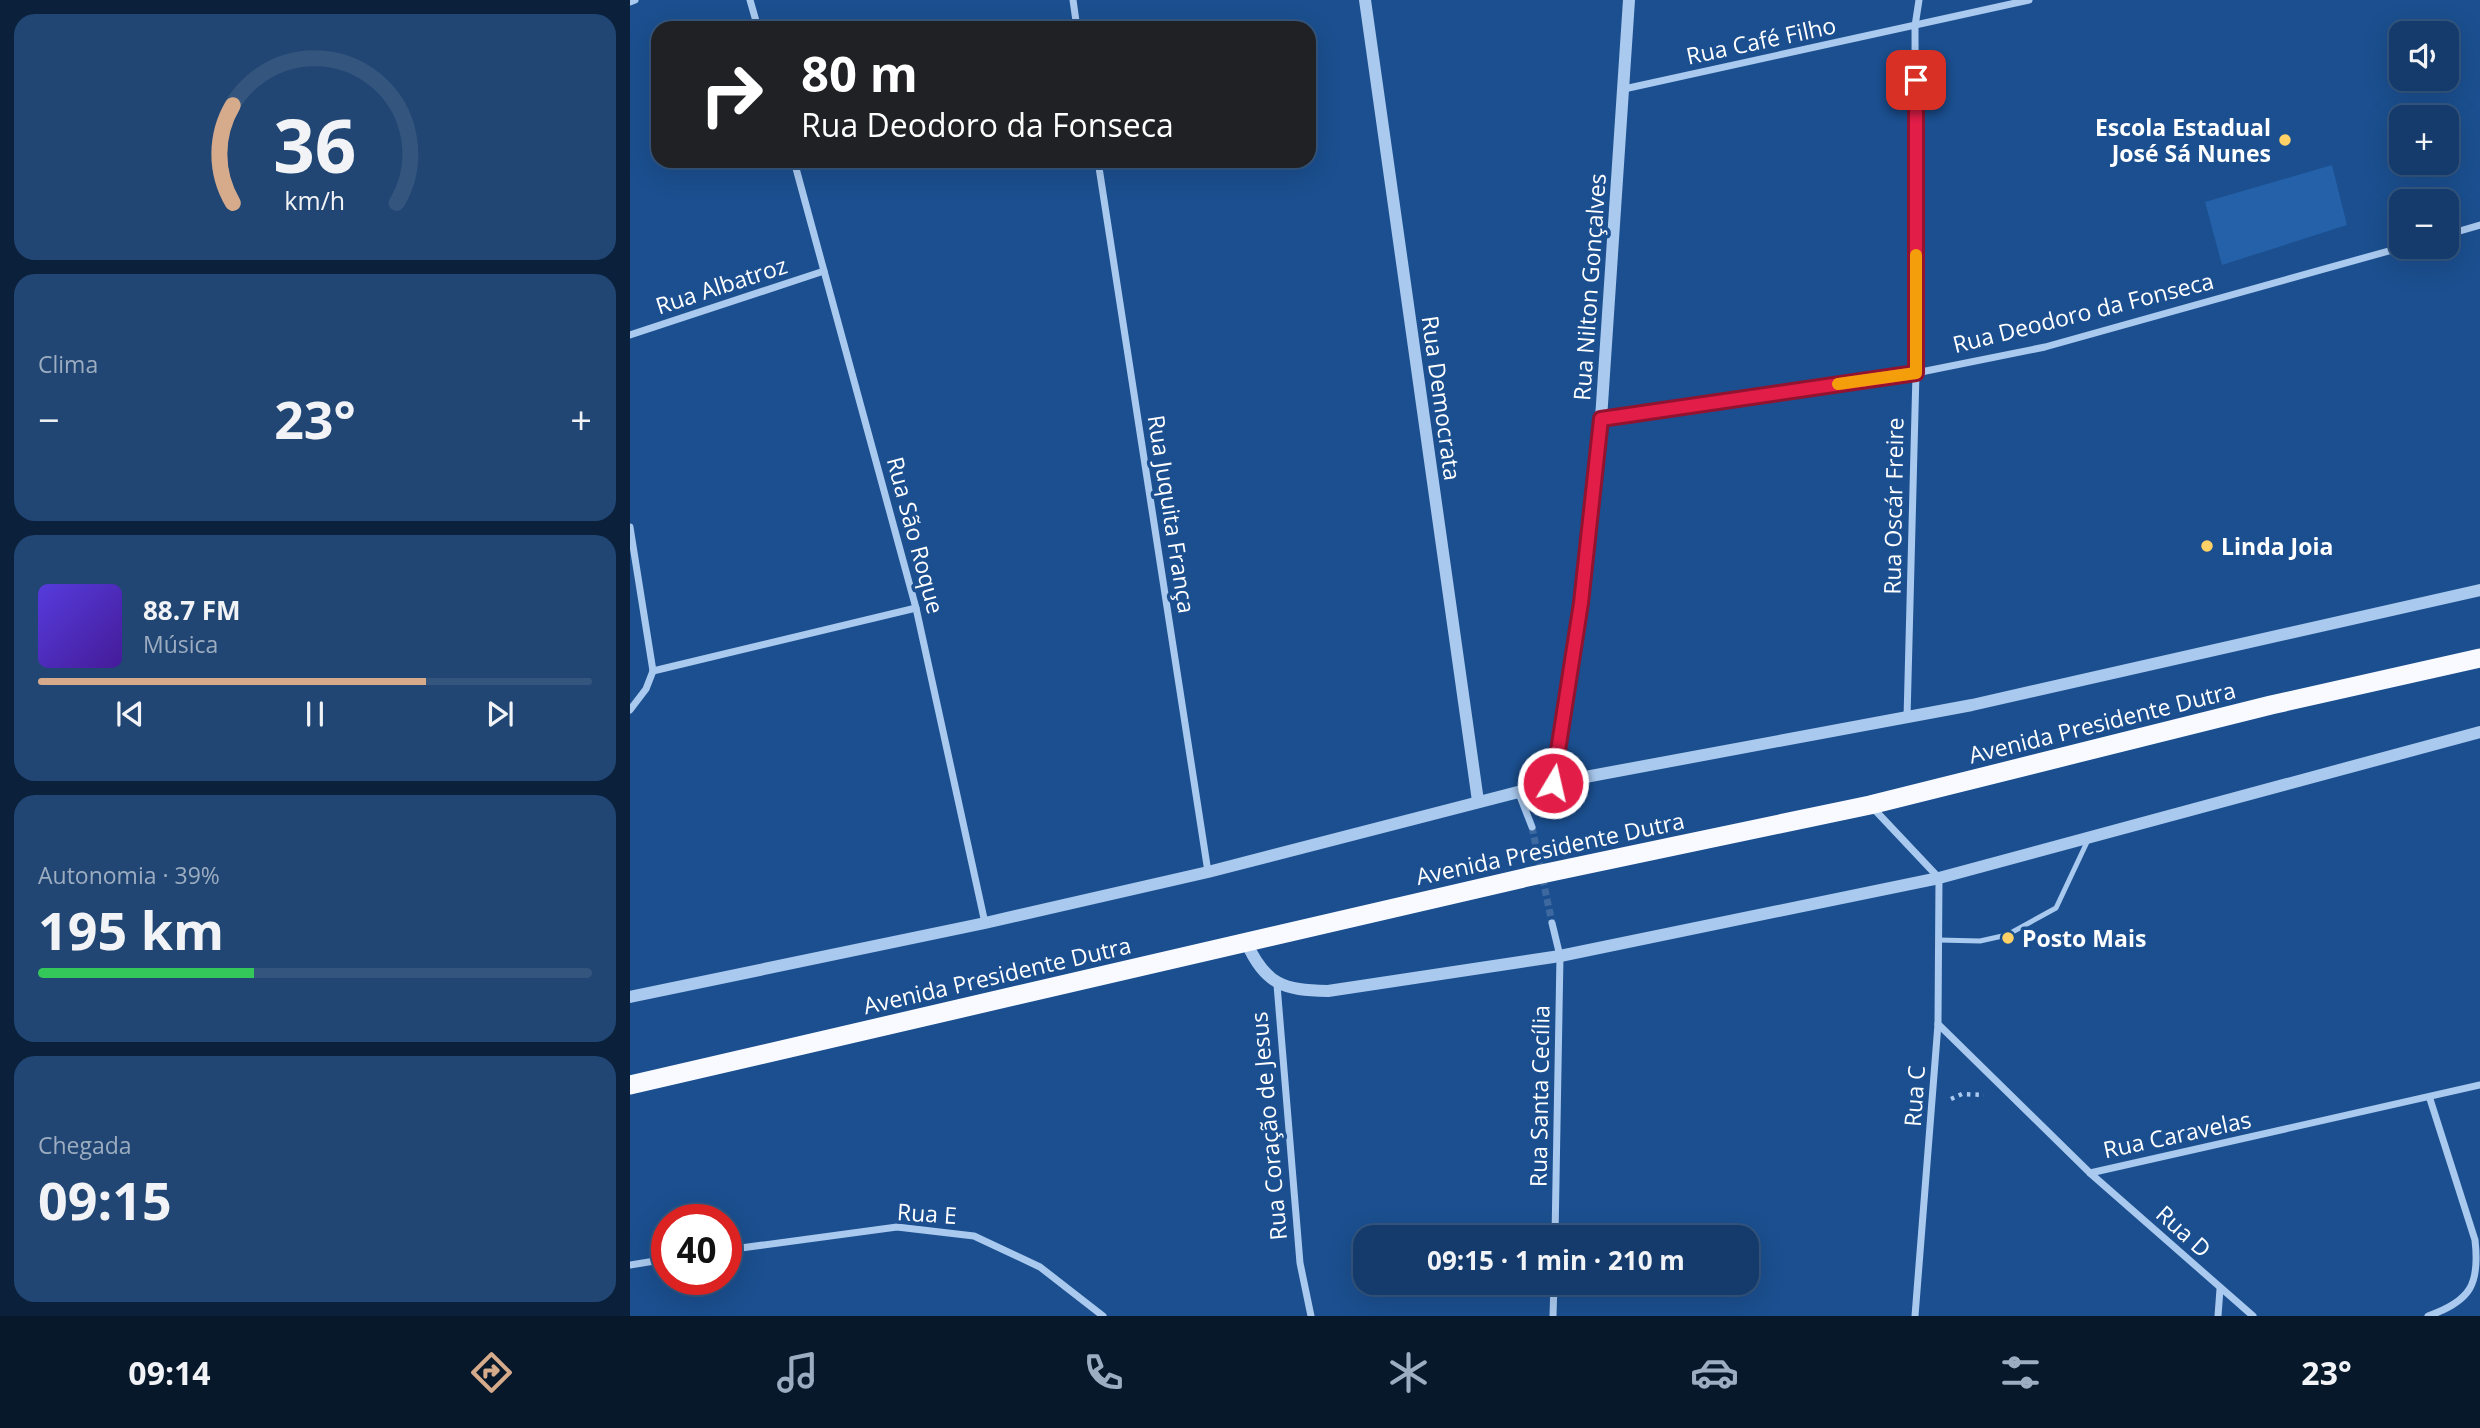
<!DOCTYPE html>
<html lang="pt">
<meta charset="utf-8">
<style>
:root{--surface:#143b6b;--page:#214673;--text:#f1f3f6;--muted:#9dadc1;--line:#33557e;--accent:#d6ab8b}
body{margin:0;font-family:"Open Sans",sans-serif;background:var(--page);color:var(--text);height:100vh;display:flex;flex-direction:column;font-size:26px;white-space:nowrap}
*{box-sizing:border-box;margin:0}
p{font-size:23px;color:var(--muted)}
.icon{flex:none;width:38px;height:38px;fill:none;stroke:currentColor;stroke-width:2;stroke-linecap:round;stroke-linejoin:round}
.map{position:relative;flex:1;overflow:hidden}
.panel{display:flex;flex-direction:column;gap:14px;padding:14px;background:#0b203b;width:630px}
.panel>*{flex:none}
.banner{position:absolute;left:21px;top:21px;width:665px;height:147px;border-radius:21px;box-shadow:0 7px 28px #0002,0 0 0 2px var(--line);background:#202124;color:#fff;overflow:hidden}
.controls{position:absolute;left:1759px;top:21px;display:grid;gap:14px}
.controls a{display:grid;place-items:center;width:70px;height:70px;border-radius:14px;background:var(--surface);box-shadow:0 7px 28px #0002,0 0 0 2px var(--line);font-size:35px}
.speed{position:absolute;left:21px;top:1204px;display:flex;gap:14px;font-size:35px;font-weight:700;text-align:center}
.speed>*{display:grid;place-content:center;width:91px;height:91px;border-radius:50%;background:var(--surface);box-shadow:0 7px 28px #0002,0 0 0 2px var(--line);line-height:1}
.speed .limit{border:10px solid #d22;background:#fff;color:#111}
.pin{position:absolute;display:grid;place-items:center;width:60px;height:60px;color:#fff;margin:-30px;border-radius:14px;box-shadow:0 4px 10px #0006}
.me{position:absolute;width:77px;margin:-38px;rotate:9deg;stroke-linejoin:round;filter:drop-shadow(0 0 5px #0008)}
.turn{display:flex;align-items:center;gap:24px;height:147px;padding:0 35px;font-size:32px}
.turn .icon{width:91px;height:91px;stroke-width:2.5}
.turn b{display:block;font-size:49px;line-height:60px}
.big{font-size:52px;font-weight:700;line-height:1.1}
.panel .card{flex:1;display:flex;flex-direction:column;justify-content:center;gap:10px;min-width:0;padding:0 24px;border-radius:21px;background:var(--page)}
.panel .dial{align-items:center;gap:0}
.dial svg{height:182px;overflow:visible;fill:none;stroke:var(--line);stroke-width:7;stroke-linecap:round;text-anchor:middle}
.dial text{fill:var(--text);stroke:none}
.song{display:flex;align-items:center;gap:21px}
.cover{width:84px;height:84px;border-radius:10px;background:linear-gradient(135deg,hsl(250 70% 55%),hsl(260 70% 35%))}
.played{height:7px;border-radius:4px;background:linear-gradient(90deg,var(--accent) 70%,var(--line) 70%)}
.keys{display:flex;justify-content:space-around;direction:ltr}
.heat{display:flex;justify-content:space-between;align-items:center;font-size:38px;direction:ltr}
.charge{height:10px;border-radius:5px;background:linear-gradient(90deg,#34c759 39%,var(--line) 0)}
.trip{position:absolute;left:723px;top:1225px;width:406px;height:70px;border-radius:21px;background:var(--surface);box-shadow:0 7px 28px #0002,0 0 0 2px var(--line);font-weight:700;line-height:70px;text-align:center}
.tab-bar{display:flex;height:112px;justify-content:space-around;align-items:center;background:#08182b;color:var(--muted)}
.tab-bar .icon{width:49px;height:49px}
.tab-bar .selected{color:var(--accent)}
.tab-bar b{font-size:32px;color:var(--text)}
main{display:flex;flex:1;min-height:0}
.map>svg:first-child{display:block}
.garden{fill:#2461a8}
.lines{fill:none;stroke-linecap:round;stroke-linejoin:round}
.minor-tunnel{stroke:#3d69a0;stroke-width:7;stroke-dasharray:7 3.5;stroke-linecap:butt}
.path{stroke:#a9c9ee;stroke-width:4.5;stroke-dasharray:3.5 5;stroke-linecap:butt}
.service{stroke:#a9c9ee;stroke-width:5}
.minor{stroke:#a9c9ee;stroke-width:7}
.tertiary{stroke:#a9c9ee;stroke-width:12}
.trunk{stroke:#f8faff;stroke-width:19}
.route-casing{stroke:#92132f;stroke-width:18}
.route{stroke:#e11d48;stroke-width:12}
.slow{stroke:#f59e0b;stroke-width:12}
.poi-dot{fill:#ffd166;stroke:#1b4f8f;stroke-width:2.5}
.labels{text-anchor:middle;dominant-baseline:central;stroke-width:7;stroke-linejoin:round;paint-order:stroke}
.street-label{font-size:23px;fill:#fff;stroke:#1b4f8f}
.poi-label{font-size:23px;font-weight:bold;fill:#fff;stroke:#1b4f8f;text-anchor:start}
</style>
<main>
<section class="panel">
<div class="card dial"><svg viewBox="0 0 100 80">
<path d="M14 69A42 42 0 1 1 86 69"/>
<path d="M14 69A42 42 0 0 1 14 26" stroke="#d6ab8b"/>
<text x="50" y="56" font-size="32" font-weight="700">36</text>
<text x="50" y="72" font-size="11">km/h</text>
</svg></div>
<div class="card"><p>Clima</p>
<div class="heat"><a>−</a><b class="big">23°</b><a>+</a></div>
</div>
<div class="card">
<div class="song"><i class="cover"></i><div><b>88.7 FM</b><p>Música</p></div></div>
<div class="played"></div>
<div class="keys"><svg class="icon" aria-label="previous" viewBox="0 0 24 24"><path d="M18 5L8 12l10 7zM5 5v14"/></svg><svg class="icon" aria-label="pause" viewBox="0 0 24 24"><path d="M8 5v14M16 5v14"/></svg><svg class="icon" aria-label="next" viewBox="0 0 24 24"><path d="M6 5l10 7-10 7zM19 5v14"/></svg></div>
</div>
<div class="card"><p>Autonomia · 39%</p><b class="big">195 km</b><div class="charge"></div></div>
<div class="card"><p>Chegada</p><b class="big">09:15</b></div>
</section>
<div class="map">
<svg width="1850" height="1316" viewBox="0 0 1850 1316">
<rect width="100%" height="100%" fill="#1b4f8f"/>
<!-- garden -->
<path class="garden" d="M 1702,165 L 1717,225 L 1592,265 L 1575,202 Z"/>
<g class="lines">
<!-- minor-tunnel -->
<path class="minor-tunnel" d="M 902,827 L 922,923"/>
<!-- path -->
<path class="path" d="M 1321,1099 L 1332,1094 L 1354,1095"/>
<!-- service -->
<path class="service" d="M 1309,940 L 1350,941 L 1377,935 L 1426,908 L 1458,840"/>
<!-- minor -->
<g class="minor">
<path d="M 120,0 L 128,28"/>
<path d="M 443,0 L 447,28"/>
<path d="M 0,2 L 5,0"/>
<path d="M 994,89 L 1399,0"/>
<path d="M 164,161 L 286,608 L 355,923"/>
<path d="M 468,161 L 578,872"/>
<path d="M 1816,235 L 1850,225"/>
<path d="M 0,335 L 194,271"/>
<path d="M 971,419 L 1286,373 L 1415,347 L 1773,247"/>
<path d="M 0,527 L 23,671"/>
<path d="M 23,671 L 286,608"/>
<path d="M 0,710 L 16,689 L 23,671"/>
<path d="M 1277,718 L 1286,373 L 1285,26 L 1289,0"/>
<path d="M 888,791 L 902,827"/>
<path d="M 1243,808 L 1309,878 L 1308,1024 L 1285,1316"/>
<path d="M 922,923 L 930,956 L 925,1237"/>
<path d="M 647,985 L 670,1263 L 681,1316"/>
<path d="M 1308,1024 L 1460,1173 L 1623,1316"/>
<path d="M 1460,1173 L 1850,1085"/>
<path d="M 96,1250 L 267,1227 L 344,1236 L 410,1267 L 473,1316"/>
<path d="M 0,1265 L 37,1259"/>
<path d="M 923,1316 L 924,1283"/>
<path d="M 1588,1316 L 1590,1289"/>
<path d="M 1798,1316 C 1841,1301 1850,1284 1845,1240 L 1800,1099"/>
</g>
<!-- tertiary -->
<g class="tertiary">
<path d="M 735,0 L 848,801"/>
<path d="M 923,783 L 951,603 L 971,419 L 999,0"/>
<path d="M 616,942 C 636,985 653,990 698,991 L 930,956 L 1309,878 L 1850,732"/>
<path d="M 0,997 L 355,923 L 578,872 L 923,783 L 1342,705 L 1850,590"/>
</g>
<!-- trunk -->
<path class="trunk" d="M 0,1085 L 902,876 L 1240,805 L 1641,705 L 1850,658"/>
</g>
<g class="lines">
<defs>
<path id="route" d="M 923,783 L 951,603 L 971,419 L 1286,373 L 1286,80"/>
</defs>
<!-- route casing -->
<use href="#route" class="route-casing"/>
<!-- route -->
<use href="#route" class="route"/>
<!-- slow -->
<path class="slow" d="M 1208,384 L 1286,373 L 1286,255"/>
</g>
<!-- markers -->
<g class="poi-dot">
<circle cx="1655" cy="140" r="7"/>
<circle cx="1577" cy="546" r="7"/>
<circle cx="1378" cy="938" r="7"/>
</g>
<g class="labels">
<!-- street labels -->
<g class="street-label">
<text transform="translate(1131 40) rotate(-12)">Rua Café Filho</text>
<text transform="translate(91 285) rotate(-18)">Rua Albatroz</text>
<text transform="translate(959 287) rotate(-86)">Rua Nilton Gonçalves</text>
<text transform="translate(1453 312) rotate(-14)">Rua Deodoro da Fonseca</text>
<text transform="translate(812 398) rotate(82)">Rua Democrata</text>
<text transform="translate(1263 506) rotate(-89)">Rua Oscár Freire</text>
<text transform="translate(542 514) rotate(81)">Rua Juquita França</text>
<text transform="translate(286 535) rotate(75)">Rua São Roque</text>
<text transform="translate(1472 722) rotate(-14)">Avenida Presidente Dutra</text>
<text transform="translate(920 848) rotate(-12)">Avenida Presidente Dutra</text>
<text transform="translate(367 975) rotate(-13)">Avenida Presidente Dutra</text>
<text transform="translate(909 1096) rotate(-89)">Rua Santa Cecília</text>
<text transform="translate(1284 1096) rotate(-86)">Rua C</text>
<text transform="translate(638 1126) rotate(-95)">Rua Coração de Jesus</text>
<text transform="translate(1547 1134) rotate(-12)">Rua Caravelas</text>
<text transform="translate(297 1213) rotate(4)">Rua E</text>
<text transform="translate(1554 1231) rotate(42)">Rua D</text>
</g>
<!-- poi labels -->
<g class="poi-label">
<text x="1641" y="127" text-anchor="end">Escola Estadual<tspan x="1641" dy="26">José Sá Nunes</tspan></text>
<text x="1591" y="546">Linda Joia</text>
<text x="1392" y="938">Posto Mais</text>
</g>
</g>
</svg>
<div class="controls">
<a><svg class="icon" aria-label="sound" viewBox="0 0 24 24"><path d="M4 9h4l5-4v14l-5-4H4zM17 9q2 3 0 6"/></svg></a>
<a>+</a>
<a>−</a>
</div>
<div class="speed"><div class="limit">40</div></div>
<div class="pin" style="left:1286px;top:80px;background:#d93025"><svg class="icon" aria-label="arrive" viewBox="0 0 24 24"><path d="M6 21V4h12l-3 4 3 4H6"/></svg></div>
<svg class="me" style="left:923px;top:783px" viewBox="-20 -20 40 40"><circle r="17" fill="#e11d48" stroke="#fff" stroke-width="3"/><path d="M0-11L8 9 0 5-8 9z" fill="#fff"/></svg>
<div class="trip">09:15 · 1 min · 210 m</div>
<div class="banner">
<div class="turn"><svg class="icon" aria-label="right" viewBox="0 0 24 24"><path d="M7 20v-9h11M14 6l5 5-5 5"/></svg><div><b>80 m</b>Rua Deodoro da Fonseca</div></div>
</div>
</div>
</main>
<nav class="tab-bar">
<b>09:14</b>
<svg class="icon selected" aria-label="directions" viewBox="0 0 24 24"><path d="M12 3l9 9-9 9-9-9zM9 14v-3h6M13 9l2 2-2 2"/></svg>
<svg class="icon" aria-label="music" viewBox="0 0 24 24"><path d="M9 18V5l10-2v13"/><circle cx="6" cy="18" r="3"/><circle cx="16" cy="16" r="3"/></svg>
<svg class="icon" aria-label="phone" viewBox="0 0 24 24"><path d="M5 4h4l2 5-3 2q2 4 5 5l2-3 5 2v4C11 20 4 13 5 4z"/></svg>
<svg class="icon" aria-label="climate" viewBox="0 0 24 24"><path d="M12 3v18M4 7l16 10M4 17L20 7"/></svg>
<svg class="icon" aria-label="car" viewBox="0 0 24 24"><path d="M5 17H2v-5l4-1 3-4h7l3 4 3 1v5h-3M9 17h6M6 11h13"/><circle cx="7" cy="17" r="2"/><circle cx="17" cy="17" r="2"/></svg>
<svg class="icon" aria-label="filters" viewBox="0 0 24 24"><path d="M4 7h16M4 17h16"/><circle cx="9" cy="7" r="2"/><circle cx="15" cy="17" r="2"/></svg>
<b>23°</b>
</nav>
